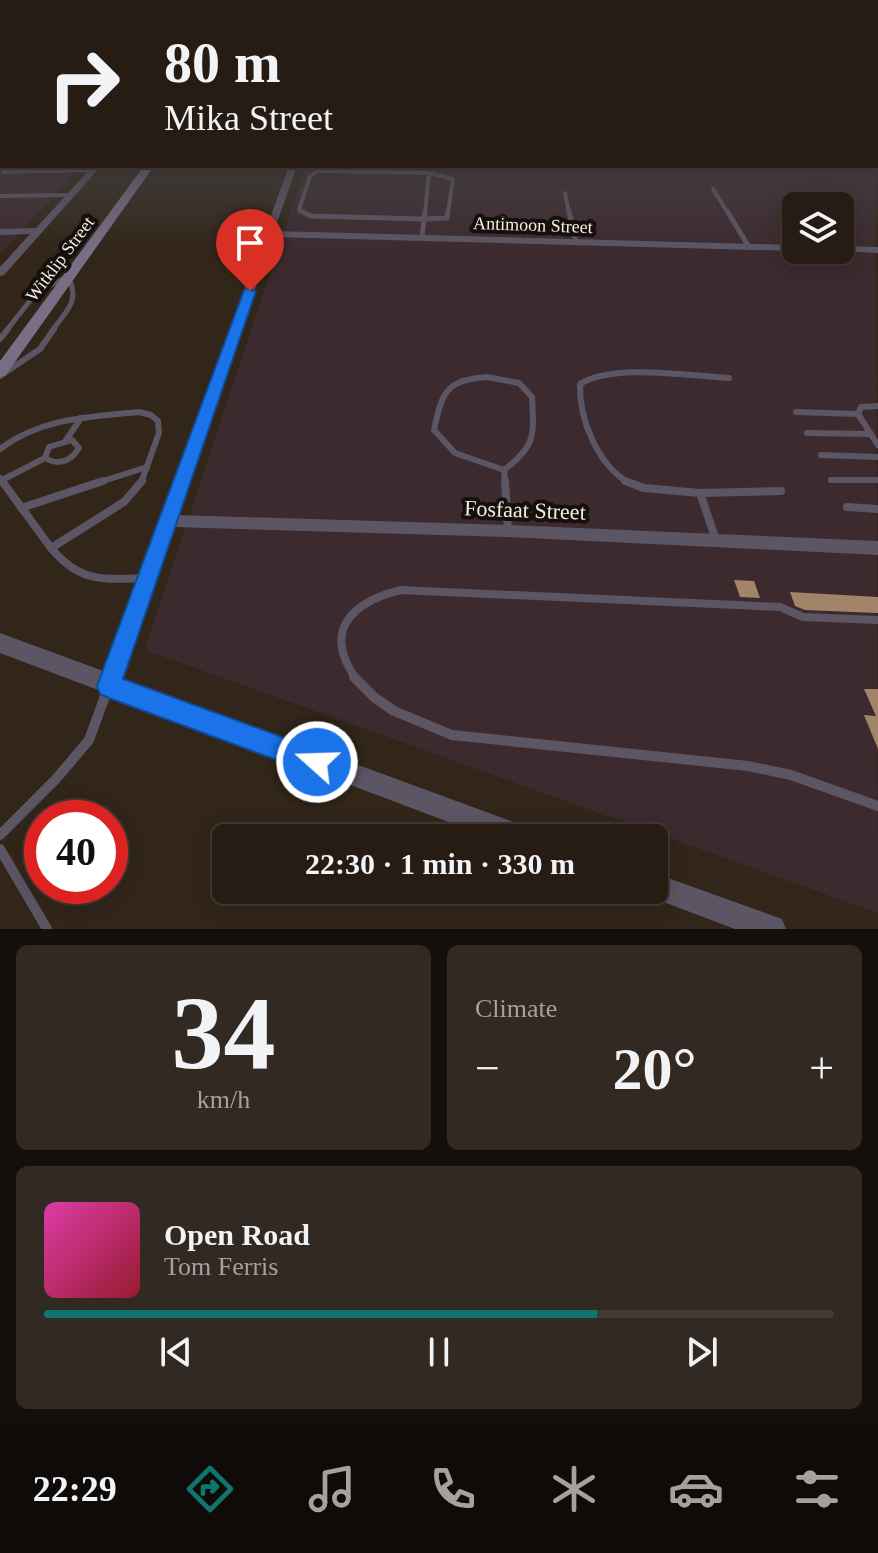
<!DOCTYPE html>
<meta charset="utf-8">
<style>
:root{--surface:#261c14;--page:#322922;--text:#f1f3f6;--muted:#a4a1a0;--line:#423a34;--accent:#0f766e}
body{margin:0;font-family:Georgia,serif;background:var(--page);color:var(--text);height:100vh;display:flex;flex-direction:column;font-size:30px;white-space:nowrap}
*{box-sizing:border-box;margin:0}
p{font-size:26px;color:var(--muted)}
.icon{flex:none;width:44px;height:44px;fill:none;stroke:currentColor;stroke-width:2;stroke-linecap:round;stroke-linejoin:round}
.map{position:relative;height:929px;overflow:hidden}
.details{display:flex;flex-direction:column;gap:16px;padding:16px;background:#150f0b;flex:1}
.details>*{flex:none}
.top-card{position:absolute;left:0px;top:0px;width:878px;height:168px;box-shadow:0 4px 20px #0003,0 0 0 2px var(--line);background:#261c14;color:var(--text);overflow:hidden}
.fabs{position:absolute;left:782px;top:192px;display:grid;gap:16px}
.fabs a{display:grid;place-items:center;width:72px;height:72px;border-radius:12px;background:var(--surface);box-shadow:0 4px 20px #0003,0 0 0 2px var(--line);font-size:40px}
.speed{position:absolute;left:24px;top:800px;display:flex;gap:16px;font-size:40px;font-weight:700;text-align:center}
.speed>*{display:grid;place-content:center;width:104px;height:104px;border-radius:50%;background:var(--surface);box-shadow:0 4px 20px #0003,0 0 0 2px var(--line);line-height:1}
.speed .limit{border:12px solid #d22;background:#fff;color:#111}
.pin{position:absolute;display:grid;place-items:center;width:68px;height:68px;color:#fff;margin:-82px -34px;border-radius:50% 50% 50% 0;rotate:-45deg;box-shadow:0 0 8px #0007}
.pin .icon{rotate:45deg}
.me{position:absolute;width:88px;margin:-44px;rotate:290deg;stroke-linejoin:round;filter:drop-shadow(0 0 6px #0008)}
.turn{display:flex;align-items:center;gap:28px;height:168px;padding:0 32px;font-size:36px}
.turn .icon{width:104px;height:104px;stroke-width:2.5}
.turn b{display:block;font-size:56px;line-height:68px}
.big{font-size:60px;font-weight:700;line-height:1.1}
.details .widget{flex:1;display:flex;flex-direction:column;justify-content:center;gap:12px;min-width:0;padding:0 28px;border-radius:12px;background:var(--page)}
.details .dial{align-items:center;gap:0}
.dial b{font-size:104px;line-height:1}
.song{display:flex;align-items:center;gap:24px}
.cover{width:96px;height:96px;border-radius:12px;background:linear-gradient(135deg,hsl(320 70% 55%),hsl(350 70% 35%))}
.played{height:8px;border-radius:4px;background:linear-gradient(90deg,var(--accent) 70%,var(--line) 70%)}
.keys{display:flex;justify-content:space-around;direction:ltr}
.heat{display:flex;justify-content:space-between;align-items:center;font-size:44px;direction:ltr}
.details .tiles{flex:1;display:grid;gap:16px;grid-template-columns:1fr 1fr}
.widget:last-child{grid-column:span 2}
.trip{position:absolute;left:212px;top:824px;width:456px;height:80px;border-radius:12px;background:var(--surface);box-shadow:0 4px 20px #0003,0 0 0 2px var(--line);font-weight:700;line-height:80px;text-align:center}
.tab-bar{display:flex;height:128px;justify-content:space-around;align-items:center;background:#0f0b08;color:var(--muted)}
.tab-bar .icon{width:56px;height:56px}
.tab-bar .current{color:var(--accent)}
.tab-bar b{font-size:36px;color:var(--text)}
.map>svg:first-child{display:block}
.industrial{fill:#3d2a2f;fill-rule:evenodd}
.building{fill:#a28569}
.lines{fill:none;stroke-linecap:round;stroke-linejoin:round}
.service-far4{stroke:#5c5664;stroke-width:4}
.service-far3{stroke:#5c5664;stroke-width:5}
.service-far2{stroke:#5c5664;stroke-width:6}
.service-far1{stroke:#5c5664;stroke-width:8}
.service{stroke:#5c5664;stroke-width:10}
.minor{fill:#5c5664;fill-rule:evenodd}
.tertiary{fill:#5c5664;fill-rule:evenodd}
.secondary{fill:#796f85;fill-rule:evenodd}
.route{fill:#1a73e8;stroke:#114b97;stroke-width:2}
.labels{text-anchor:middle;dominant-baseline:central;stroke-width:8;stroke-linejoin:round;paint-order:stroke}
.far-street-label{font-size:18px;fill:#f4ece5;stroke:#15100b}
.street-label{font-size:22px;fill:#f4ece5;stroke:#15100b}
</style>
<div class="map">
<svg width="878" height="929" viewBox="0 0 878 929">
<rect width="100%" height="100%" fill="#32261a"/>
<!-- industrial -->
<g class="industrial">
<path d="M 0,120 L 2,166 L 81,166 L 0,255 Z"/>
<path d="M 876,120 L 878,913 L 145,650 L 306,166 L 876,166 ZM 796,206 L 840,206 L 840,250 L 796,250 Z"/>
</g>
<!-- building -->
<g class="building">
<path d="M 734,580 L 754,581 L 760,598 L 740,597 Z"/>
<path d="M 790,592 L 878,597 L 878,613 L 805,610 L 795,606 Z"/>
<path d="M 864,689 L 878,689 L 878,749 L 864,715 L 876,716 Z"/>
</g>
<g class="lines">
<!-- service-far4 -->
<g class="service-far4">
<path d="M 3,172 L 94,170"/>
<path d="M 429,173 L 453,179 L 448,213"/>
<path d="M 713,189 L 728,213"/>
<path d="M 565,193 L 569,213"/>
<path d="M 0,196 L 71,195"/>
<path d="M 305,213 L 299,210 L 310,176 L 318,171 L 429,173"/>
<path d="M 425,213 L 429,173"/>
</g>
<!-- service-far3 -->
<g class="service-far3">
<path d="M 301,211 L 311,216 L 424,219"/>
<path d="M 569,211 L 576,242"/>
<path d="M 727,211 L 749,247"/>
<path d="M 424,219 L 425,211"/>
<path d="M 424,219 L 447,218 L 448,211"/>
<path d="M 422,238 L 424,219"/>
<path d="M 6,331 L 37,292 L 67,277"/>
<path d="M 52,331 C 66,311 81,301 68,277"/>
</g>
<!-- service-far2 -->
<g class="service-far2">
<path d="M 0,339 L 8,329"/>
<path d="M 0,376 L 40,349 L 54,329"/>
<path d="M 487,377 L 519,383 L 532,397 C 534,435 536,446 504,470 L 455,453 L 434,430 C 442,392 446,380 487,377 Z"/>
<path d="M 878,406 L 861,407 L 858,414 L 878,445"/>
<path d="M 796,412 L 858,414"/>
<path d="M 807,433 L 871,434"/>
<path d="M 66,440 L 81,418"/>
<path d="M 72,440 L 79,448 C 71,461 59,466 45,458 L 49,447 Z"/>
<path d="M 0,449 C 41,418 89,417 139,412 L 151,415 L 158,421 L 159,433 L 141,483"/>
<path d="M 821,455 L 878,457"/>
<path d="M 504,470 L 505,483"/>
<path d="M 0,478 L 4,483"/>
<path d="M 2,480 L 45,458"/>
<path d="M 831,480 L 878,480"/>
<path d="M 97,483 L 147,467"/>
<path d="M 629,483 C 598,465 579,420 580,384 C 613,363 690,376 729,378"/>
</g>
<!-- service-far1 -->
<g class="service-far1">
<path d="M 2,481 L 51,548 L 124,502 L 142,481"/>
<path d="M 505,481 L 508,531"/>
<path d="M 625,481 L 644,488 L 700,493"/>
<path d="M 847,507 L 878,509"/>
<path d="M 21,508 L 103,481"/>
<path d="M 716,540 L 700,493 L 781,491"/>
<path d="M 51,548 C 81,584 104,579 147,578"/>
<path d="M 356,679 C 322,630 352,602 401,590 L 780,607 L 803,617 L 878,620"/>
</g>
<!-- service -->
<g class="service">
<path d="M 354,677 L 375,698 L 394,711 L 452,735 L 748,766 L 791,775 L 878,806"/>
<path d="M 0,835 L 56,779 L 89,740 L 108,688"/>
<path d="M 0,849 L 47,929"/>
</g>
<!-- minor -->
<g class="minor">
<rect x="876" y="120" width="2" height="2"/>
<path d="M 93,166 L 101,166 L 4,275 L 0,276 L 0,267 L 30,234 L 0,235 L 0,229 L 36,228 Z"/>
<path d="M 289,166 L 297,166 L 274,231 L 796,245 L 796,250 L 799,250 L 796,251 L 273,237 L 177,515 L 508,525 L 878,541 L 878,555 L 508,537 L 173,527 L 116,693 L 109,695 L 102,693 L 100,686 Z"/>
<path d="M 840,246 L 878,247 L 878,253 L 837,251 L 840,250 Z"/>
</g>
<!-- tertiary -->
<g class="tertiary">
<path d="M 0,633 L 524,826 L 533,829 L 536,838 L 491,838 L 0,653 Z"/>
<path d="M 654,873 L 782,919 L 786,929 L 735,929 L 645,895 L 643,890 L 654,890 Z"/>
</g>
<!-- secondary -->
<path class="secondary" d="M 144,166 L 154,166 L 5,376 L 0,377 L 0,361 Z"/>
</g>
<!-- sky -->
<linearGradient id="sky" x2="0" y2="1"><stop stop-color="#1c150e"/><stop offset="0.48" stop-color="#494749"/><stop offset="1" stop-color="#494749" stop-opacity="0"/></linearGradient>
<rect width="878" height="250" fill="url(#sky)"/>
<!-- route -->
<path class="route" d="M 245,288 L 256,291 L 123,679 L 326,753 L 330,762 L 326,771 L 317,775 L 109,698 L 100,694 L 97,686 Z"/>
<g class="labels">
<!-- far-street labels -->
<g class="far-street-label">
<text transform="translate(533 225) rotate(2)">Antimoon Street</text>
<text transform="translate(60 259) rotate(-53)">Witklip Street</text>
</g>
<!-- street labels -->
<g class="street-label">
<text transform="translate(525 510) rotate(2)">Fosfaat Street</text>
</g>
</g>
</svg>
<div class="fabs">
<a><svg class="icon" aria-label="layers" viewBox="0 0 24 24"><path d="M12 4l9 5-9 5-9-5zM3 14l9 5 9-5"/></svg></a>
</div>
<div class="speed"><div class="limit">40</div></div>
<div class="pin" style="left:250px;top:291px;background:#d93025"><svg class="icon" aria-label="arrive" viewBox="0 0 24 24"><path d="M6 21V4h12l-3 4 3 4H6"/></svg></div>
<svg class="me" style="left:317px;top:762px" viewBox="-20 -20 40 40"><circle r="17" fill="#1a73e8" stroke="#fff" stroke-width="3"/><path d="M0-11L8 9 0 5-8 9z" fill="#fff"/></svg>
<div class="trip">22:30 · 1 min · 330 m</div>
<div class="top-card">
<div class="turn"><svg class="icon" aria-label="right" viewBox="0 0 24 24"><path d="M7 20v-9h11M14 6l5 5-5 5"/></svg><div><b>80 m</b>Mika Street</div></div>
</div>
</div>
<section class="details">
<div class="tiles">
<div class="widget dial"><b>34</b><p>km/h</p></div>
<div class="widget"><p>Climate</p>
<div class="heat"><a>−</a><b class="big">20°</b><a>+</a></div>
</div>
<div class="widget">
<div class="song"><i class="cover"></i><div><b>Open Road</b><p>Tom Ferris</p></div></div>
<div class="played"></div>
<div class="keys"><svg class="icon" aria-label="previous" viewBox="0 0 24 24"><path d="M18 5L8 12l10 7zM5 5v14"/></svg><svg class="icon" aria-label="pause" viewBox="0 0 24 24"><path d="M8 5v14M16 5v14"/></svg><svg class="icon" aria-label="next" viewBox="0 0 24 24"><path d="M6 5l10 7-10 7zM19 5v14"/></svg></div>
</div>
</div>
</section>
<nav class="tab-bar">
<b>22:29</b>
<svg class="icon current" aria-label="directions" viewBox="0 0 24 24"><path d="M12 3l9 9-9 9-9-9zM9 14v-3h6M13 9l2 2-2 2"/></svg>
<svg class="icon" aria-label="music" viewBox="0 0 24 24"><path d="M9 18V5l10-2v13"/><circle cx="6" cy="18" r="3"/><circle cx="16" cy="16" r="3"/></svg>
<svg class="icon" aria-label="phone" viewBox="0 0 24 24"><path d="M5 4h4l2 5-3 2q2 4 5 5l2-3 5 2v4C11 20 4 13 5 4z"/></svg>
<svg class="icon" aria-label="climate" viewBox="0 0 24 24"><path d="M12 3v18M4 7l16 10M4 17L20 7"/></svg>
<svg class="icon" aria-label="car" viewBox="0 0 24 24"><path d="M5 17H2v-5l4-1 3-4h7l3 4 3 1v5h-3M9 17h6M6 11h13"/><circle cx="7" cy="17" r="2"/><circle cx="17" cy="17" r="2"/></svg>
<svg class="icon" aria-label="filters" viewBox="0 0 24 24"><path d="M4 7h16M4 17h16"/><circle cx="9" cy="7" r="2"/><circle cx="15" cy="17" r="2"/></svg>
</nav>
